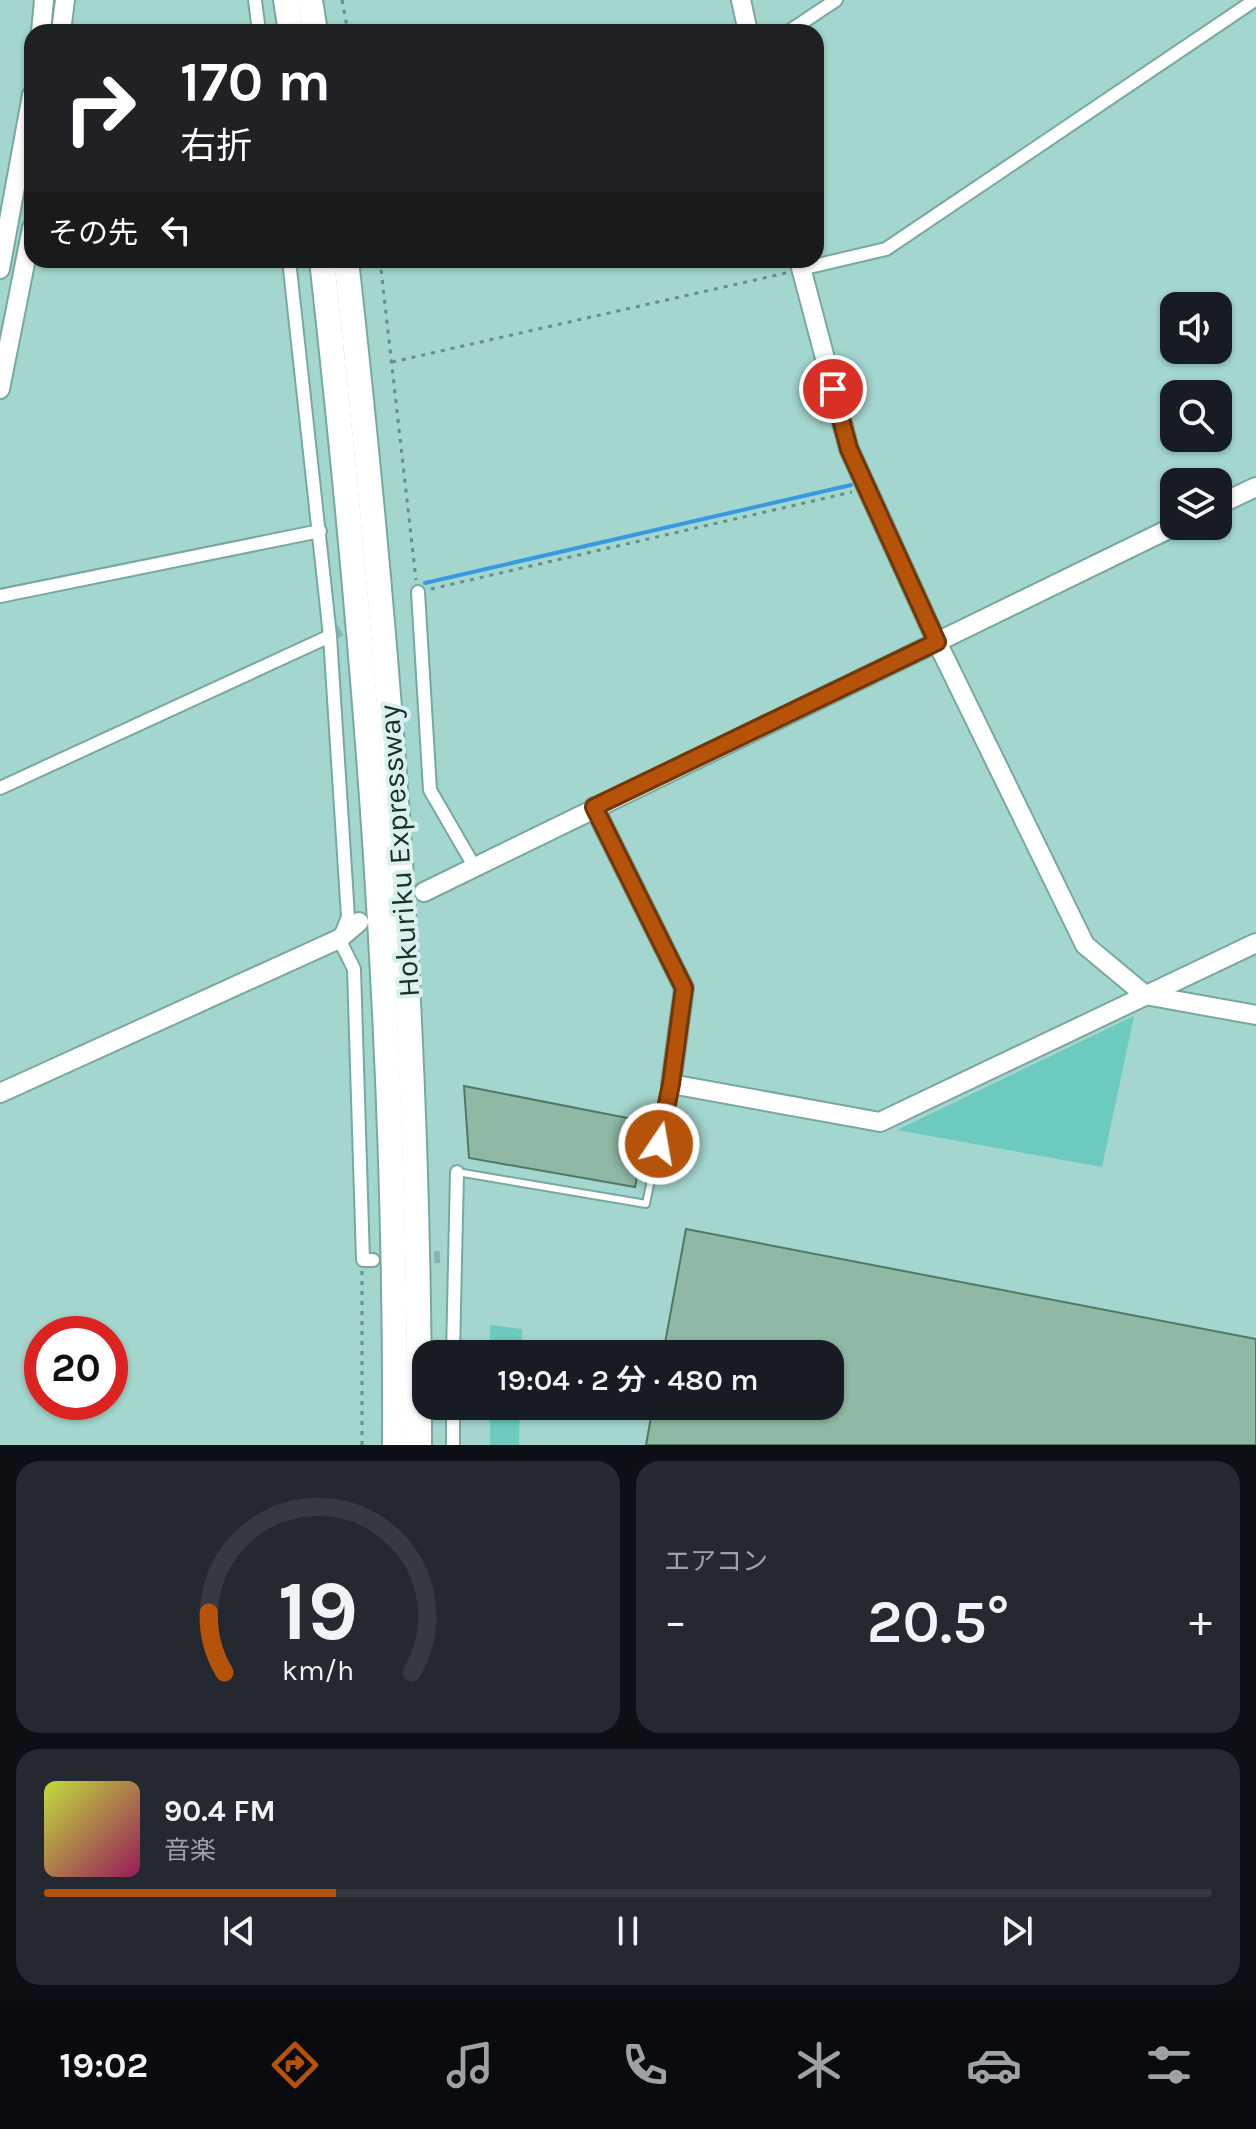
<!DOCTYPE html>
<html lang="ja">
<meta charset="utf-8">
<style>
:root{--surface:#171b24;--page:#242831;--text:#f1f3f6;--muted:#9ea1a6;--line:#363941;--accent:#b45309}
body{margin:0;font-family:Karla,"Noto Sans JP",sans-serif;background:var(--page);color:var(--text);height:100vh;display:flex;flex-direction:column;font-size:30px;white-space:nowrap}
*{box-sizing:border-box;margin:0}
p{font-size:26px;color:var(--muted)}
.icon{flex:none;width:44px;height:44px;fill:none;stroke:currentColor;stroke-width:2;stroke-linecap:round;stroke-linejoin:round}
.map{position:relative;height:1445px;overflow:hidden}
.panel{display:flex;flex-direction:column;gap:16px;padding:16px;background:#0d0f14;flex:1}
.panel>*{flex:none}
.guide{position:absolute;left:24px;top:24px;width:800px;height:244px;border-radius:24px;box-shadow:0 2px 6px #0004;background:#202124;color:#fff;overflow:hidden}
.controls{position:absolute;left:1160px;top:292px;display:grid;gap:16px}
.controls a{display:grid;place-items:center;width:72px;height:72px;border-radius:16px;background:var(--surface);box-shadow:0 2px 6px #0004;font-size:40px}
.speed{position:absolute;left:24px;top:1316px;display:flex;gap:16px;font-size:40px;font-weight:700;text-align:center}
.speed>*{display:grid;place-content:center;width:104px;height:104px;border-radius:50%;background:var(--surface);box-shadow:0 2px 6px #0004;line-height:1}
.speed .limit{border:12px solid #d22;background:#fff;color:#111}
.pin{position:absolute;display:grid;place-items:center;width:68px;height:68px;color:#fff;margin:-34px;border:4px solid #fff;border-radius:50%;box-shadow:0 2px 8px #0007}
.me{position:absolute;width:88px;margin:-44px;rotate:12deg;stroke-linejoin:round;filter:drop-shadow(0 0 6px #0008)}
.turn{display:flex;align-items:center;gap:28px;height:168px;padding:0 24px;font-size:36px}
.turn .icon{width:104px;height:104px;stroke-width:2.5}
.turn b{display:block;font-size:56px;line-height:68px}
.then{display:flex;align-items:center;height:76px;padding:0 24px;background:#0003;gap:16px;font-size:30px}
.big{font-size:60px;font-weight:600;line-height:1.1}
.panel .widget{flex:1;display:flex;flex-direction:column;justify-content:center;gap:12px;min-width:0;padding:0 28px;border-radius:24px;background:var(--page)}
.panel .dial{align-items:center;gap:0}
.dial svg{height:208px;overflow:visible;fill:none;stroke:var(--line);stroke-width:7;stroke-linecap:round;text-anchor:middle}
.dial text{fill:var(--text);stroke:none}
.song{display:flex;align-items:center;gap:24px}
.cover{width:96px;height:96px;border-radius:12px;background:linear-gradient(135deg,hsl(70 70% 55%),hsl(330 70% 35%))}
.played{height:8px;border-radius:4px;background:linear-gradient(90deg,var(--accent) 25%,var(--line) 25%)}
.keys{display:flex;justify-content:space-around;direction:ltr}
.heat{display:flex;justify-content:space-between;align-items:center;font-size:44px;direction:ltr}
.panel .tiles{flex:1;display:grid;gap:16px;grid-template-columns:1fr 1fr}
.widget:last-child{grid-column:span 2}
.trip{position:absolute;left:412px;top:1340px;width:432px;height:80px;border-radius:24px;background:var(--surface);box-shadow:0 2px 6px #0004;font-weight:600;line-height:80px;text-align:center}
.tabs{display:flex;height:128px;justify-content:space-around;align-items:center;background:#090b0e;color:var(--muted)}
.tabs .icon{width:56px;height:56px}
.tabs .on{color:var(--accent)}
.tabs b{font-size:36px;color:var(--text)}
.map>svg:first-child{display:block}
.green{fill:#6dcabe}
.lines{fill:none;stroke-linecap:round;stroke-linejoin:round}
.stream{stroke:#3998df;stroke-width:4}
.building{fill:#8fb9a5;stroke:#507866;stroke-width:2}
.street-tunnel{stroke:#87b4ad;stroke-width:12;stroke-dasharray:12 6;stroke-linecap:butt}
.lane-casing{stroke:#77a8a1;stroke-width:10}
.street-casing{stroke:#77a8a1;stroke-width:16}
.secondary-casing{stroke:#77a8a1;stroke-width:22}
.highway-casing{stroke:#77a8a1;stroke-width:28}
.path{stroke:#688e88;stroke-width:3;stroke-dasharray:4 6;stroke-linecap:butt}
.lane{stroke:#fff;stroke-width:6}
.street{stroke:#fff;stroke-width:12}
.secondary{stroke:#fff;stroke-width:18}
.highway{stroke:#fff;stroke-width:24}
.route-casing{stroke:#753606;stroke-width:20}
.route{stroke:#b45309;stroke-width:14}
.labels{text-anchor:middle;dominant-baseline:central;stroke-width:8;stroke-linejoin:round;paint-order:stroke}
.street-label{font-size:30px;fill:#192e2b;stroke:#d8f1ed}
</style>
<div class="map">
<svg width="1256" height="1445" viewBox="0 0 1256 1445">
<rect width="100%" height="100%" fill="#a3d6ce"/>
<!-- green -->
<g class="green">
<path d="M 1134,1016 L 1102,1167 L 897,1130 Z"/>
<path d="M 490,1325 L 522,1329 L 522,1354 L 490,1354 Z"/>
<path d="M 490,1406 L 520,1406 L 519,1445 L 490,1445 Z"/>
</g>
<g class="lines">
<!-- stream -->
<path class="stream" d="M 425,583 L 851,485"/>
</g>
<!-- building -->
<g class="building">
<path d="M 464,1086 L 648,1122 L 635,1187 L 469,1158 Z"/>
<path d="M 686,1229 L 1256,1339 L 1256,1445 L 646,1445 L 653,1406 L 830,1406 L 830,1354 L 663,1354 Z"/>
</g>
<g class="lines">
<!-- street-tunnel -->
<g class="street-tunnel">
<path d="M 330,636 L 359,620"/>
<path d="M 416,1258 L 440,1257"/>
</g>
<defs>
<path id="lane" d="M 457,1172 L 646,1204 L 670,1087"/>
<g id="street">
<path d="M 255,0 L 259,32"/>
<path d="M 788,32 L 836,0"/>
<path d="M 289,260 L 330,636 L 348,917 L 339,939 L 354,969 L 363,1260 L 373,1260"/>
<path d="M 801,269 L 886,249 L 1255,0"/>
<path d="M 418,592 L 430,790 L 474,866"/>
<path d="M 0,596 L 320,531"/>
<path d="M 0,788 L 330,636"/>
<path d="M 453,1354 L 457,1172"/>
<path d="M 453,1406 L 453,1445"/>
</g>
<g id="secondary">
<path d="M 741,0 L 748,32"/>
<path d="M 41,32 L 44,0"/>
<path d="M 61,32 L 65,0"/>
<path d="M 799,260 L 849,449 L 937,642 L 1085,945 L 1145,995 L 1256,1015"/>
<path d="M 0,269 L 32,95"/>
<path d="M 0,389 L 32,228"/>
<path d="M 1218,505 L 1256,487"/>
<path d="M 594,807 L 684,988 L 671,1084 L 880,1122 L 1256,943"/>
<path d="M 424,892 L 1175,526"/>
<path d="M 0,1093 L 339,939 L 359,922"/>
</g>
<g id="highway">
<path d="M 286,0 L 291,32"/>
<path d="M 310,0 L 315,32"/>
<path d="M 322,260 C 366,654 397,1049 395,1445"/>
<path d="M 346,260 C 390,654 420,1048 419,1445"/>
</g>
</defs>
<!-- lane casing -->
<use href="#lane" class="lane-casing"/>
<!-- street casing -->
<use href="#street" class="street-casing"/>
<!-- secondary casing -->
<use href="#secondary" class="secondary-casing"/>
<!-- highway casing -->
<use href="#highway" class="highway-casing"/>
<!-- path -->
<g class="path">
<path d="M 342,0 L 348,32"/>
<path d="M 380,260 L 416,580"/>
<path d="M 392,362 L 786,273"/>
<path d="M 431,589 L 852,492"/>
<path d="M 362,1445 L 362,1271"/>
</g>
<!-- lane -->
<use href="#lane" class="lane"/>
<!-- street -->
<use href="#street" class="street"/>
<!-- secondary -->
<use href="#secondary" class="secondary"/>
<!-- highway -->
<use href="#highway" class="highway"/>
</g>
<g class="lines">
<defs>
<path id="route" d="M 659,1144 L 671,1084 L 684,988 L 594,807 L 937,642 L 849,449 L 833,389"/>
</defs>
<!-- route casing -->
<use href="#route" class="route-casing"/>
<!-- route -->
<use href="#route" class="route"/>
</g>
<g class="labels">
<!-- street labels -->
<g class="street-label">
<text transform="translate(399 851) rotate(-94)">Hokuriku Expressway</text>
</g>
</g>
</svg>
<div class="controls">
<a><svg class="icon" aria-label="sound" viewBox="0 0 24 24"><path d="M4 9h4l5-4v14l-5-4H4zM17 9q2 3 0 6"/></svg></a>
<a><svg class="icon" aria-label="search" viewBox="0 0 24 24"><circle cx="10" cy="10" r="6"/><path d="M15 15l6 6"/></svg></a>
<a><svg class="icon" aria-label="layers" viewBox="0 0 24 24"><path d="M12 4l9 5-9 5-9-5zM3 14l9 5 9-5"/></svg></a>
</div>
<div class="speed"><div class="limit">20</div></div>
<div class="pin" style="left:833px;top:389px;background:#d93025"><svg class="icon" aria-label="arrive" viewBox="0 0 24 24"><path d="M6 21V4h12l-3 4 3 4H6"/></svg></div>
<svg class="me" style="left:659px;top:1144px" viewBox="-20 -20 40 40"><circle r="17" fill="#b45309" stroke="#fff" stroke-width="3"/><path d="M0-11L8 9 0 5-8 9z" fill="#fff"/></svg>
<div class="trip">19:04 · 2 分 · 480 m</div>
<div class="guide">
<div class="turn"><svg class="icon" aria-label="right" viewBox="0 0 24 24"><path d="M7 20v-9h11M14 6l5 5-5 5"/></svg><div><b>170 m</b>右折</div></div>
<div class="then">その先<svg class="icon" aria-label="left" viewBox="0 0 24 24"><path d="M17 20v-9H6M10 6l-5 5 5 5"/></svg></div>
</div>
</div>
<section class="panel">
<div class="tiles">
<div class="widget dial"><svg viewBox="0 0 100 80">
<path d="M14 69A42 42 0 1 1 86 69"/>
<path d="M14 69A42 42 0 0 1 8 46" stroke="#b45309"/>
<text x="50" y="56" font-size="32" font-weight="700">19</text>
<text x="50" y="72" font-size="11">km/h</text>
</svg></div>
<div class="widget"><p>エアコン</p>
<div class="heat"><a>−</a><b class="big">20.5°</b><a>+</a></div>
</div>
<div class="widget">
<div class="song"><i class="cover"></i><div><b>90.4 FM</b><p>音楽</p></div></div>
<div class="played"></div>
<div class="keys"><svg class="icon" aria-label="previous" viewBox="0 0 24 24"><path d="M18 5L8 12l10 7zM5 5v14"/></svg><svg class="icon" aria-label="pause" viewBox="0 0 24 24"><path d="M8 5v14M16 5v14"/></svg><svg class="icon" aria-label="next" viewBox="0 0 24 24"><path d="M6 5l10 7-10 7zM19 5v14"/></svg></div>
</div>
</div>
</section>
<nav class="tabs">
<b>19:02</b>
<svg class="icon on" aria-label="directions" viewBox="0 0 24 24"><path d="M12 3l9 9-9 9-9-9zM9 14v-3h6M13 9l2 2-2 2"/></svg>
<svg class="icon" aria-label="music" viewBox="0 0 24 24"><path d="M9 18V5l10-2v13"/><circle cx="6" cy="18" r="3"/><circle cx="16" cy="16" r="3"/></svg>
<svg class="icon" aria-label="phone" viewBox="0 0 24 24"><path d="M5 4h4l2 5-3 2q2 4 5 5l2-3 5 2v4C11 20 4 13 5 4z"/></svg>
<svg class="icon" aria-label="climate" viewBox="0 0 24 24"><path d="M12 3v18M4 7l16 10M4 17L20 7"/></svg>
<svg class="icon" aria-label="car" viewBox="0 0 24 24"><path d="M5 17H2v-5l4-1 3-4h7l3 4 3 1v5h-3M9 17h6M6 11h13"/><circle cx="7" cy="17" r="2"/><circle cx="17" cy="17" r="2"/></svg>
<svg class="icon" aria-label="filters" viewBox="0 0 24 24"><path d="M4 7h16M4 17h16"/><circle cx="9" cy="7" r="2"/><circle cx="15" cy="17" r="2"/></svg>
</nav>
